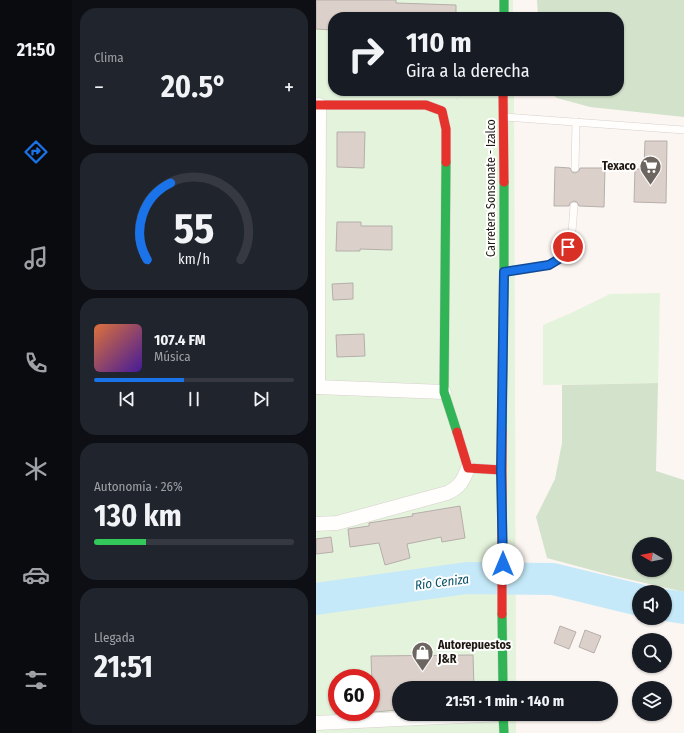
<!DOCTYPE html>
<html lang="es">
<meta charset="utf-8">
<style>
:root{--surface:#171b24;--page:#20242c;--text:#f1f3f6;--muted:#9ea1a6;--line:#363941;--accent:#1a73e8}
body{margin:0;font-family:"Fira Sans Condensed",sans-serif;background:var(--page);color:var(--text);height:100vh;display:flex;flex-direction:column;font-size:15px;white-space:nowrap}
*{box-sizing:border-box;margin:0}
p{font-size:13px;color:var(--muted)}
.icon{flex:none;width:22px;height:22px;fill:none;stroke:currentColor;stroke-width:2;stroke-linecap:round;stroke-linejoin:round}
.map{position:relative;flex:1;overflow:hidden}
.sheet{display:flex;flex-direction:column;gap:8px;padding:8px;background:#0d0f14;width:244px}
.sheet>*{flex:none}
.banner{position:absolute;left:12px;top:12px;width:296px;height:84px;border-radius:16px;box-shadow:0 1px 3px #0004;background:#171b24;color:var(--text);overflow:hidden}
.needle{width:26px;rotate:280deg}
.buttons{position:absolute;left:316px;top:537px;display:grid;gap:8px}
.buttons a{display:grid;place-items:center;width:40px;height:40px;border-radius:50%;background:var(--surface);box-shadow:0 1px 3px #0004;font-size:20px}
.speed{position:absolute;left:12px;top:669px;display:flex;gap:8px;font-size:20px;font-weight:700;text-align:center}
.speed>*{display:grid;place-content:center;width:52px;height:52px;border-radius:50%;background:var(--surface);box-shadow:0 1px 3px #0004;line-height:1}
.speed .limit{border:6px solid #d22;background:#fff;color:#111}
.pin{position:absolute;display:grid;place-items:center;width:34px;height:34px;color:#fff;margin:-17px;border:2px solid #fff;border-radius:50%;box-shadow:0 1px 4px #0007}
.me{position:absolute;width:44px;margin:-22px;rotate:0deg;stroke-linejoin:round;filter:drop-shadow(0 0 3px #0008)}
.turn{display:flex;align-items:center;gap:14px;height:84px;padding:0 12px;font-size:18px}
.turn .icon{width:52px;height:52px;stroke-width:2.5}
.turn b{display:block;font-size:28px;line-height:34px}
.big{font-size:30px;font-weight:700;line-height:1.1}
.sheet .card{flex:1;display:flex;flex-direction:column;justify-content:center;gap:6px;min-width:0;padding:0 14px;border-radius:16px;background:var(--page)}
.sheet .dial{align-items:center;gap:0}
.dial svg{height:104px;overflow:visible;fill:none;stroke:var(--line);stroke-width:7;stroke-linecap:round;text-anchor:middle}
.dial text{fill:var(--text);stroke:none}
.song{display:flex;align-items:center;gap:12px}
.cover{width:48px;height:48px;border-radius:6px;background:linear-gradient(135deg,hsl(20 70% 55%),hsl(260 70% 35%))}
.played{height:4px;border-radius:2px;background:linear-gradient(90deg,var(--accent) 45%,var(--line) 45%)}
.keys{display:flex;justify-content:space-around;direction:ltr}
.heat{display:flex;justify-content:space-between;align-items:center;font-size:22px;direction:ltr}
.charge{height:6px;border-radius:3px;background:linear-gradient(90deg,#34c759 26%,var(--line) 0)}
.trip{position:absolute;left:76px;top:681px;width:226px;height:40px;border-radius:20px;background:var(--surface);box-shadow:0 1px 3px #0004;font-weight:700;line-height:40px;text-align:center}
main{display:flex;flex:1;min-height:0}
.dock{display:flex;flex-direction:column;width:72px;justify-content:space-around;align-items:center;background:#090b0e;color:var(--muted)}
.dock .icon{width:28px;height:28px}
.dock .active{color:var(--accent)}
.dock b{font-size:18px;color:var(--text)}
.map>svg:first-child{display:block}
.green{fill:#e4f3dc;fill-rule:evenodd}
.forest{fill:#d3e2cb;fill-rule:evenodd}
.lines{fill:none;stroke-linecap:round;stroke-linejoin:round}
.river{stroke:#c5e9f8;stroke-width:32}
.building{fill:#dcd1ca;stroke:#b5aeaa}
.lane-casing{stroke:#d7d0cc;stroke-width:8}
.street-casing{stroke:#d7d0cc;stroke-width:15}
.fast-casing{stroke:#d7d0cc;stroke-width:10}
.jam-casing{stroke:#d7d0cc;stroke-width:10}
.path{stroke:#e3e2e0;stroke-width:2.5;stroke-dasharray:1 3;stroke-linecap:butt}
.lane{stroke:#fffefd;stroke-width:7}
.street{stroke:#fffefd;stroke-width:14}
.fast{stroke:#30b455;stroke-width:9}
.jam{stroke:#e5322d;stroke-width:9}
.route-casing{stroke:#114b97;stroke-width:10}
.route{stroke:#1a73e8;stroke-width:7}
.labels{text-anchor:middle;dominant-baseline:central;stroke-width:4;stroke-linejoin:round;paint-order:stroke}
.poi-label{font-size:12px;font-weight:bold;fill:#1f1712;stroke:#fff;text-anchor:end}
.street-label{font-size:12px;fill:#1f1712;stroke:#fff}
.water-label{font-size:13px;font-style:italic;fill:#0a526a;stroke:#fff}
</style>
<main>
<nav class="dock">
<b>21:50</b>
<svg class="icon active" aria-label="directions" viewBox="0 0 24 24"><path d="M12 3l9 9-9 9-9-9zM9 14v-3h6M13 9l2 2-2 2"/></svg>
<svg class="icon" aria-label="music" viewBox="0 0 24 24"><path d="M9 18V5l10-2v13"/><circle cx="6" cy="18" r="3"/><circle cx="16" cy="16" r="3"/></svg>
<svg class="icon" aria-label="phone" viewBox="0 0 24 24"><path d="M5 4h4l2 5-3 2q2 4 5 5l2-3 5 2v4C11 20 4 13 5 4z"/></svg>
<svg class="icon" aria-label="climate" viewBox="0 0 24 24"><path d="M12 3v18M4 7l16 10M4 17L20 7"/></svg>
<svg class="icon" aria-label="car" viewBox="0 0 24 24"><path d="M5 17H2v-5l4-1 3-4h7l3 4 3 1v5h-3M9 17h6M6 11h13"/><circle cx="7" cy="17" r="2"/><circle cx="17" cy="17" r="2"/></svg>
<svg class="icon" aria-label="filters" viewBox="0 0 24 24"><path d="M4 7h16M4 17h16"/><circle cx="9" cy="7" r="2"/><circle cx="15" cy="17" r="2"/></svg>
</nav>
<section class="sheet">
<div class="card"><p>Clima</p>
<div class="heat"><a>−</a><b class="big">20.5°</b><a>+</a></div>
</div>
<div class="card dial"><svg viewBox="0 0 100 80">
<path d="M14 69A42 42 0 1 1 86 69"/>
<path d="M14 69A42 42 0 0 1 32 10" stroke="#1a73e8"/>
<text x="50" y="56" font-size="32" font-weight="700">55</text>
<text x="50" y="72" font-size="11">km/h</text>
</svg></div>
<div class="card">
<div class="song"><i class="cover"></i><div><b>107.4 FM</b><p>Música</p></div></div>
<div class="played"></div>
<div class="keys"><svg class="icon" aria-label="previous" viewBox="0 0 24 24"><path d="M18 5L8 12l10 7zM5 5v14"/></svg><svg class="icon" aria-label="pause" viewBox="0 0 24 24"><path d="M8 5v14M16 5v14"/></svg><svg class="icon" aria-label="next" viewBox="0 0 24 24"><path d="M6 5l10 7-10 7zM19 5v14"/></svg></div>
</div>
<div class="card"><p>Autonomía · 26%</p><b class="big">130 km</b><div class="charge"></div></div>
<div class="card"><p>Llegada</p><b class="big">21:51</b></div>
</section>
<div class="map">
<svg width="368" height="733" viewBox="0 0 368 733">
<rect width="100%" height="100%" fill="#fcf6f2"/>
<!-- green -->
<g class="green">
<path d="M 0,0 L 197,0 L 197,17 L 17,17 L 17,91 L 198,91 L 200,688 L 83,688 L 83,714 L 200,714 L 200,733 L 0,733 ZM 21,678 L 55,678 L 55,712 L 21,712 Z"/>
<path d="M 344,293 L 342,383 L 227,385 L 227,325 L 255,313 L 294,294 Z"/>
</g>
<!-- forest -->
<g class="forest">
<path d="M 221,0 L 368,0 L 368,117 L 274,107 L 241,98 L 231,91 L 303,91 L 303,17 L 222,17 Z"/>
<path d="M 342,383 L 340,471 L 368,480 L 368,592 L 294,575 L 231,558 L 220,517 L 239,479 L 246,443 L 246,385 ZM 323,544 L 349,544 L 349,570 L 323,570 Z"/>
</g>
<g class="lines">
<!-- river -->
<g class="river">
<path d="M 0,599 L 151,578 L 237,579 L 323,600"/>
<path d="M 349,605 L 368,608"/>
</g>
</g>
<!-- building -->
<g class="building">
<path d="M 0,0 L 80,0 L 80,3 L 140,5 L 140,17 L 17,17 L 17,30 L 0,29 Z"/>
<path d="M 21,132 L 49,132 L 48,168 L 21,167 Z"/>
<path d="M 329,141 L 351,141 L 350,203 L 318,202 L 319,169 L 328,169 Z"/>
<path d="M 239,167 L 254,168 L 256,172 L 259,173 L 263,171 L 264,168 L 289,168 L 288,207 L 263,206 L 261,202 L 258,201 L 254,203 L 253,206 L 238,206 Z"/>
<path d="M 21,222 L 45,222 L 45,226 L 76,226 L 76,250 L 44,249 L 44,251 L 20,251 Z"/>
<path d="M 37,283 L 37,299 L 17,300 L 16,284 Z"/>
<path d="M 48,334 L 49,356 L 21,357 L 20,335 Z"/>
<path d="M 144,506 L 149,538 L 126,542 L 125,537 L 91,544 L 94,558 L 69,565 L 63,543 L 34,547 L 32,529 L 53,526 L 53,523 L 97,516 L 96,514 Z"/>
<path d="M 15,537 L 17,552 L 0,554 L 0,539 Z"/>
<path d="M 244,626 L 260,632 L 253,649 L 238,643 Z"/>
<path d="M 269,630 L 285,636 L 278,653 L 263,647 Z"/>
<path d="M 157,655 L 158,688 L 83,688 L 83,710 L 57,712 L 55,656 Z"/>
</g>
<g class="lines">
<defs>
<g id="lane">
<path d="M 189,117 L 368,130"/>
<path d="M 259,168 L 260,122"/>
<path d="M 190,272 C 216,268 249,270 255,237 C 257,227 257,216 258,206"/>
</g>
<g id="street">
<path d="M 0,387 L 128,392"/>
<path d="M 2,387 L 3,105"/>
<path d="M 0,524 L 21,523 L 131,493 C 144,487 147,481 152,468"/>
<path d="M 0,723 L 187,714"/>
</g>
<g id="fast">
<path d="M 188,0 L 188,17"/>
<path d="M 130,162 L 128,392 L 141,432"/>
<path d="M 186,430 L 188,272 L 188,182"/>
<path d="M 186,614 L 187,688"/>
<path d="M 187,714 L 188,733"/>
</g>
<g id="jam">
<path d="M 187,91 L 188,182"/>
<path d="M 0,105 L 110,105 L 126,111 L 130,129 L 130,162"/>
<path d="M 186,430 L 186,614"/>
<path d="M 141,432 L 152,468 L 185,470"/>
</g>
</defs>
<!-- lane casing -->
<use href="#lane" class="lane-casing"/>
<!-- street casing -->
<use href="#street" class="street-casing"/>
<!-- fast casing -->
<use href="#fast" class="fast-casing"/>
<!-- jam casing -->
<use href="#jam" class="jam-casing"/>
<!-- path -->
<path class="path" d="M 140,99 L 150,91"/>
<!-- lane -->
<use href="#lane" class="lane"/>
<!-- street -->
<use href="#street" class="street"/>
<!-- fast -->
<use href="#fast" class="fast"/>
<!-- jam -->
<use href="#jam" class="jam"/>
</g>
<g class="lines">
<defs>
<path id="route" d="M 187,564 L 185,470 L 188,272 L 233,265 L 248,256 L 252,247"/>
</defs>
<!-- route casing -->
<use href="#route" class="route-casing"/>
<!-- route -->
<use href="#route" class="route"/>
</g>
<!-- icons -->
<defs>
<symbol id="supermarket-pin" viewBox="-11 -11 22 30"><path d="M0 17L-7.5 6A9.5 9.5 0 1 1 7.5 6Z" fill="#6c6560" stroke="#fff"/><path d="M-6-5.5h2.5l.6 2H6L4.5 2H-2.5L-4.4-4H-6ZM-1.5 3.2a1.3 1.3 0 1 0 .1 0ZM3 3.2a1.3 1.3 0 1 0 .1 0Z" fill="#fff"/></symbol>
<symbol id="shop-pin" viewBox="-11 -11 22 30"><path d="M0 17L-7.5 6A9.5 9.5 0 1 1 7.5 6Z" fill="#6c6560" stroke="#fff"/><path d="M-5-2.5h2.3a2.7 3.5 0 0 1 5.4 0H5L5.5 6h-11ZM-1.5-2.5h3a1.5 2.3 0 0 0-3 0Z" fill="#fff"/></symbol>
</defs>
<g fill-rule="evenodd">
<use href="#supermarket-pin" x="322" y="154" width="25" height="34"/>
<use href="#shop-pin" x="94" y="640" width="25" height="34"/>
</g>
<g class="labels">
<!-- poi labels -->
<g class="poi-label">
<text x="320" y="166">Texaco</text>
<text x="122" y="645" text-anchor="start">Autorepuestos<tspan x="122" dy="14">J&amp;R</tspan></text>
</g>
<!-- street labels -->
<g class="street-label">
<text transform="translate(175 188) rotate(-90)">Carretera Sonsonate - Izalco</text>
</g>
<!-- water labels -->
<g class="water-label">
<text transform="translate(126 582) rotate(-7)">Río Ceniza</text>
</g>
</g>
</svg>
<div class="buttons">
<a><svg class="needle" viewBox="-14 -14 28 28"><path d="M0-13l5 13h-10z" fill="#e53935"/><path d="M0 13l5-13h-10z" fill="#9ea1a6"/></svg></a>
<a><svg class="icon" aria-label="sound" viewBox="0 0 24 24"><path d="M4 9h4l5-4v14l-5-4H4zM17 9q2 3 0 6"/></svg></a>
<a><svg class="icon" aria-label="search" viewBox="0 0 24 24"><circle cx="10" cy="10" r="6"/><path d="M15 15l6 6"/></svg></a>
<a><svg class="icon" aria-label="layers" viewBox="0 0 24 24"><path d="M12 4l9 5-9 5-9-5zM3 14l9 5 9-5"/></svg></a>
</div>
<div class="speed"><div class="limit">60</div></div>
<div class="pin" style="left:252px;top:247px;background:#d93025"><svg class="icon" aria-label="arrive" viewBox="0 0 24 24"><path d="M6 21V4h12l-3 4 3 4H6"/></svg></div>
<svg class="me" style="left:187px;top:564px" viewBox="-20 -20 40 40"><circle r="19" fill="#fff"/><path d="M0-13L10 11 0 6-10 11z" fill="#1a73e8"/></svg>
<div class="trip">21:51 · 1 min · 140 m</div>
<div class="banner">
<div class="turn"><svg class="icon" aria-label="right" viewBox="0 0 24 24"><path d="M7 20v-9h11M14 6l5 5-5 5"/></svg><div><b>110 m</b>Gira a la derecha</div></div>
</div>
</div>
</main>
